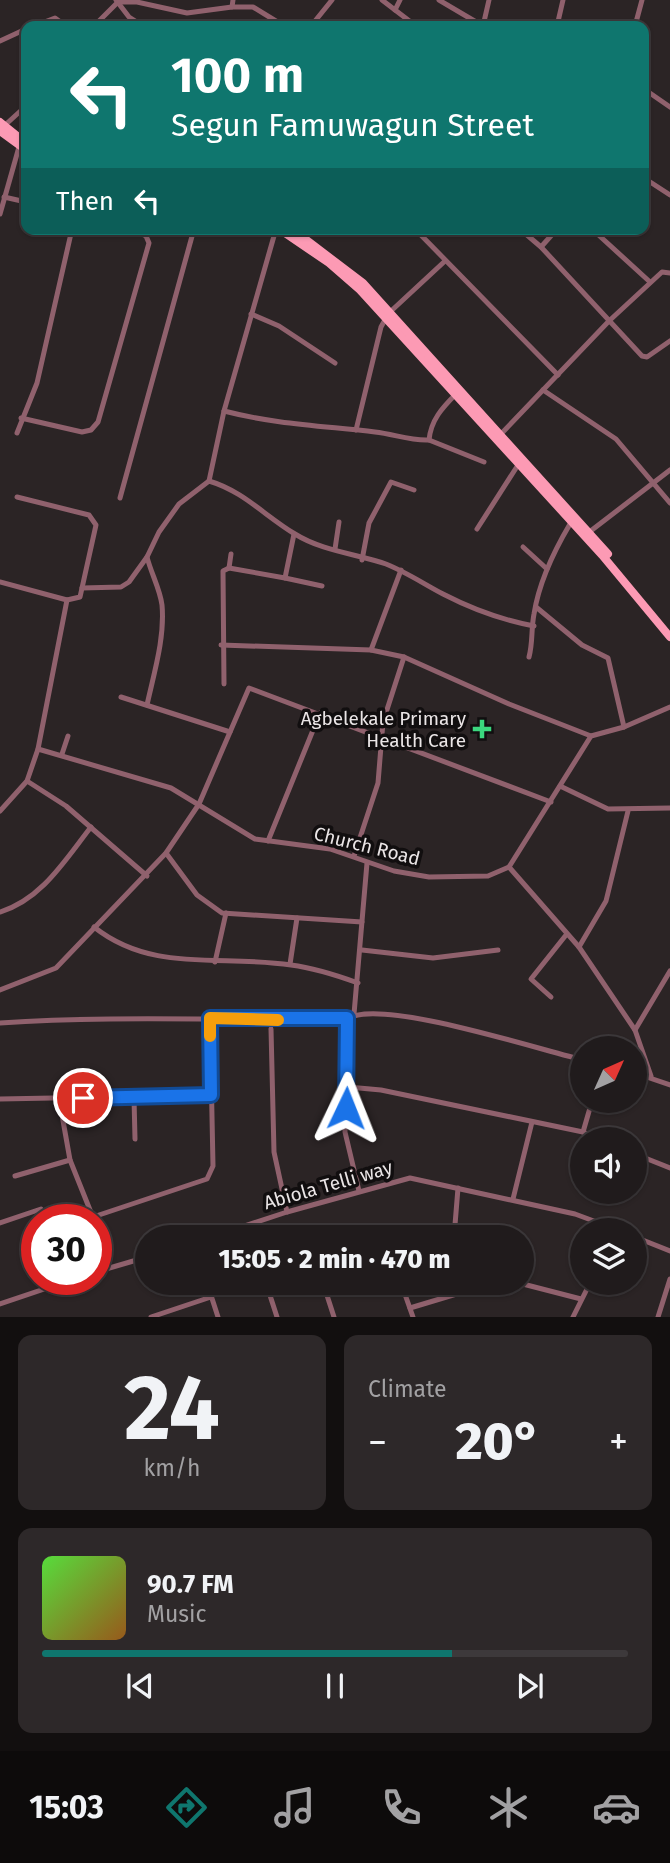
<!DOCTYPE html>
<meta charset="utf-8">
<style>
:root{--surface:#201b1c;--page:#2d2829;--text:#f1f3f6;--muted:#a2a1a3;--line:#3d393b;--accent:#0f766e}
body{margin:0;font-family:"Fira Sans",sans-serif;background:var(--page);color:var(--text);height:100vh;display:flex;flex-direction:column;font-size:26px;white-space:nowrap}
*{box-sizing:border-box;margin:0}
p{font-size:23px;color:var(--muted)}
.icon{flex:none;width:38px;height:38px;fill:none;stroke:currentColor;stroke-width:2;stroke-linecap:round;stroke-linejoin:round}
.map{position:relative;height:1317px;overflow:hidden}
.drawer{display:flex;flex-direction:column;gap:18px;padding:18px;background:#120f0f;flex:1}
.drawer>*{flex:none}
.banner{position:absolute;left:21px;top:21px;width:628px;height:214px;border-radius:14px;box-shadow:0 2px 5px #0004,0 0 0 2px var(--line);background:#0f766e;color:#fff;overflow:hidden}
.needle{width:46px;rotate:45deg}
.tools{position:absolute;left:570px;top:1036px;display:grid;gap:14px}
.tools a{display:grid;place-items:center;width:77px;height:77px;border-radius:50%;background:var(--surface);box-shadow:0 2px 5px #0004,0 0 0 2px var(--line);font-size:35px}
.speed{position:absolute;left:21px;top:1204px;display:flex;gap:14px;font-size:35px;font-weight:700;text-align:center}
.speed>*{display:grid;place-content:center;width:91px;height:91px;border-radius:50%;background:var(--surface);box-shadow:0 2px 5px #0004,0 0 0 2px var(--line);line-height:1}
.speed .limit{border:10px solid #d22;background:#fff;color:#111}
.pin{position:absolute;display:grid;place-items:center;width:60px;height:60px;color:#fff;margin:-30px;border:4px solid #fff;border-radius:50%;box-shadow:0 2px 7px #0007}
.me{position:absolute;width:77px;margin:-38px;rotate:2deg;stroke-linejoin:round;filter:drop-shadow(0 0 5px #0008)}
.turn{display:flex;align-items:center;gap:24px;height:147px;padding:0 35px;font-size:32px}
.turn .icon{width:91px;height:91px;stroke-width:2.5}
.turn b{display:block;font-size:49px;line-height:60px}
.then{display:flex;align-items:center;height:66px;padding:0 35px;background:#0003;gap:14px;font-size:26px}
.big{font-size:52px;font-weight:800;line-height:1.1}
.drawer .widget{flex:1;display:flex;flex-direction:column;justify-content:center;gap:10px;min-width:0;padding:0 24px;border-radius:14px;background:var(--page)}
.drawer .dial{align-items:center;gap:0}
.dial b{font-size:91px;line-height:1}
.song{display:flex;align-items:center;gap:21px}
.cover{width:84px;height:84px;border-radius:10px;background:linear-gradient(135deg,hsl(110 70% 55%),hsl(30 70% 35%))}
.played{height:7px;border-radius:4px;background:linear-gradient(90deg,var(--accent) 70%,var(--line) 70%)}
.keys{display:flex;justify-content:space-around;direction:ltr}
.heat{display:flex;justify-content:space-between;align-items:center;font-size:38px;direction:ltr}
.drawer .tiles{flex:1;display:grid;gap:18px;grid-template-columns:1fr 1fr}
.widget:last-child{grid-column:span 2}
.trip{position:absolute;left:135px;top:1225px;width:399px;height:70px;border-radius:35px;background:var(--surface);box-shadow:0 2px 5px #0004,0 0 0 2px var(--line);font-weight:800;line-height:70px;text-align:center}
.tab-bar{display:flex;height:112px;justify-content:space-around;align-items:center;background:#0d0b0b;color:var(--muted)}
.tab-bar .icon{width:49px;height:49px}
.tab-bar .active{color:var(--accent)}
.tab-bar b{font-size:32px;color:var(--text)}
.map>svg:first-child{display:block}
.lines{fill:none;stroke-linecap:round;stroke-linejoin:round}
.minor{stroke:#90616d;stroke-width:5}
.primary{stroke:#fc9ab4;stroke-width:8}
.route-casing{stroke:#114b97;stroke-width:18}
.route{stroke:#1a73e8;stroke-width:12}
.slow{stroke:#f59e0b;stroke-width:12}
.poi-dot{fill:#3bd77e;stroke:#110e0f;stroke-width:2.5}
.labels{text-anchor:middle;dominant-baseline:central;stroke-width:7;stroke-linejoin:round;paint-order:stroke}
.poi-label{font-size:19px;fill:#eae5e6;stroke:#110e0f;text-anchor:end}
.street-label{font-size:19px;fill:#eae5e6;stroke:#110e0f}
</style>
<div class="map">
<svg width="670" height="1317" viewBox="0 0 670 1317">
<rect width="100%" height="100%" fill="#2b2425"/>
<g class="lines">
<!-- minor -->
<g class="minor">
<path d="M 116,0 L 129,17 L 143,26"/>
<path d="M 382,0 L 416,26"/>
<path d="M 439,0 L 483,26 L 489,0"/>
<path d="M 232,7 L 253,7 L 284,26"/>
<path d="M 395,10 L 400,0"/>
<path d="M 34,26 L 55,18 L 66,26"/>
<path d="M 94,26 L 118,2 L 137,2 L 187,13 L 232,7 L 233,0"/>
<path d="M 311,26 L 332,0"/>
<path d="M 557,26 L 563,0"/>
<path d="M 635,26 L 642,0"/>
<path d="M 0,41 L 26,29"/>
<path d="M 644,89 L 670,107"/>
<path d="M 4,126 L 26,106"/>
<path d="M 644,178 L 670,195"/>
<path d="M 4,197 L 26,202"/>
<path d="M 0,214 L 19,147"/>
<path d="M 415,229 L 558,375"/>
<path d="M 520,229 L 541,247 L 642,356 L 647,357 L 670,341"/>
<path d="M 592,229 L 650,282"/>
<path d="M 541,247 L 557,229"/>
<path d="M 390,312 L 445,261"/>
<path d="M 251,314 L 279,326 L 335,363"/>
<path d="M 543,390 L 616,439 L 670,503"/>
<path d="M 224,411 C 274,424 324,426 375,432 C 394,434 410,441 429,440 C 431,420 442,408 456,394"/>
<path d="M 21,418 L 82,432 L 91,430 L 98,422 L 149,243 L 146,236 L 133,229"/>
<path d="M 356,430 L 381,327 L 386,318"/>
<path d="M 17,433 L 37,383 L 72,229"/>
<path d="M 500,435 L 609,321 L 662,272 L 670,273"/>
<path d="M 429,440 L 484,462"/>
<path d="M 209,481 L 224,411 L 276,229"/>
<path d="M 120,498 L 194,229"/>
<path d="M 477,529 L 518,465"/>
<path d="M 588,533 L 670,470"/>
<path d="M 523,547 L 547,569"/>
<path d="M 335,549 L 339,522"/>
<path d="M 362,560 L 369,523 L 391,482 L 414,490"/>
<path d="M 229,568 L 231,554"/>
<path d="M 285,578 L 322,586"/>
<path d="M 0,582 L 67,600"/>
<path d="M 82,588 L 121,587 L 129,582 L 147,557"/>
<path d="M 536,607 L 582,645 L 608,658 L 624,727"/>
<path d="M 221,645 L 371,650 L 404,657 L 509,704 L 591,736"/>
<path d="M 371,650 L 401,570"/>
<path d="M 529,657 C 533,642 531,629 534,614 C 539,582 554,551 570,524"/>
<path d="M 224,684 L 223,571 L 229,568 L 285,578 L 294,534"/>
<path d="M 121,697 L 230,732"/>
<path d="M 147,705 C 154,673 165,638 162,605 C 160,589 151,573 147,557 L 159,532 L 179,504 L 209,481 C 243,491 265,516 295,534 C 322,551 357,554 386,564 C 406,572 424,584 443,594 C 472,609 502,620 534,626"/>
<path d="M 38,749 L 171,788 L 255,839 L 330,849 L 394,871 L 429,877 L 488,876 L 509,867 L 591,736 L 624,727 L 670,707"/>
<path d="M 62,754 L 68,736"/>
<path d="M 27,781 L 66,806 L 147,876"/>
<path d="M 560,786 L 608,809 L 670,808"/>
<path d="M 0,811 L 27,781 L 38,749 L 67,600 L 80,597 L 96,525 L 89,515 L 17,497"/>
<path d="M 268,841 L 320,713"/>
<path d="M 166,853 L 197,895 L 222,913 L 362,922"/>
<path d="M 354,856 L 378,783 L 383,722 L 404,657"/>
<path d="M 509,867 L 579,947 L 635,1030 L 651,1076"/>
<path d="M 0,912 C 42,899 65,860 91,827"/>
<path d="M 94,927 C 153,974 223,954 291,965 C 314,968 336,975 358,983"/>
<path d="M 579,947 L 606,901 L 628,811"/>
<path d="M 362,950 L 433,958 L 498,950"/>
<path d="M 215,962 L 226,913"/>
<path d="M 290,964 L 297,918"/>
<path d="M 0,990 L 56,968 L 166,853 L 199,804 L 249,688 L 551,802"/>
<path d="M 551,997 L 531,979 L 566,935"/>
<path d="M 354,1014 L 367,863"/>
<path d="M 347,1019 L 345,1132 L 359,1191"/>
<path d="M 0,1023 C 116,1015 231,1021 347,1019 C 379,997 540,1050 583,1060"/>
<path d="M 271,1029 L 274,1152 L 287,1212"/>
<path d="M 635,1030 L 670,971"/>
<path d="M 635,1073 L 670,1085"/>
<path d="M 348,1087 L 381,1090 L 583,1132 L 599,1139"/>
<path d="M 59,1098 L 70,1160 L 94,1220"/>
<path d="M 134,1098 L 135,1139"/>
<path d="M 0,1099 L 211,1095"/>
<path d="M 583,1132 L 592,1101"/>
<path d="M 635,1154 L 670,1168"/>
<path d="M 15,1176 L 70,1160"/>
<path d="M 513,1199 L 532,1122"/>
<path d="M 93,1217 L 207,1179 L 213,1166 L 210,1018"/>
<path d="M 0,1223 L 41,1209"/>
<path d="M 246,1226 L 250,1237"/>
<path d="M 96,1227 L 108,1268"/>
<path d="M 211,1237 L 287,1212 L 410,1178 L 575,1214 L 618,1230"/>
<path d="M 454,1237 L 458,1188"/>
<path d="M 635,1237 L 670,1251"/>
<path d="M 96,1272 L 147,1257"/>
<path d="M 207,1283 L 218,1317"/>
<path d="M 266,1283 L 277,1317"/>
<path d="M 323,1283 L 334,1317"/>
<path d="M 401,1283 L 413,1317"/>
<path d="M 519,1283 L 581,1299"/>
<path d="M 0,1304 L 74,1279"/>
<path d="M 410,1308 L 493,1283"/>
<path d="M 151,1317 L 211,1297"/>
<path d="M 573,1317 L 590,1283"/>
<path d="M 658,1317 L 670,1279"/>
</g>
<!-- primary -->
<g class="primary">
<path d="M 0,122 L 26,143"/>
<path d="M 0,131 L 26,150"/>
<path d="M 279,229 L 329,263 L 360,290 L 602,555 L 670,637"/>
<path d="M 292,229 L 363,283 L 608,554"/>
</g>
</g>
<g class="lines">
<defs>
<path id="route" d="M 83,1098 L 211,1095 L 210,1018 L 347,1018 L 346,1108"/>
</defs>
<!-- route casing -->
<use href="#route" class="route-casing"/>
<!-- route -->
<use href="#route" class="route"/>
<!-- slow -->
<path class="slow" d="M 210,1036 L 210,1018 L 278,1020"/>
</g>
<!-- markers -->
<path class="poi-dot" d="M478.5 718.5h7v7h7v7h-7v7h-7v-7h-7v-7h7z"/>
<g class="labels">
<!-- poi labels -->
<g class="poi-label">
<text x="466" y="718">Agbelekale Primary<tspan x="466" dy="22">Health Care</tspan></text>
</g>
<!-- street labels -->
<g class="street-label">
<text transform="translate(367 846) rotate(14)">Church Road</text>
<text transform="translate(328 1185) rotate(-16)">Abiola Telli way</text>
</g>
</g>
</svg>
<div class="tools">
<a><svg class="needle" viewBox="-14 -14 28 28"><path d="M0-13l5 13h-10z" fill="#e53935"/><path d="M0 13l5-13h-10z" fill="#a2a1a3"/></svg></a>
<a><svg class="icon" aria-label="sound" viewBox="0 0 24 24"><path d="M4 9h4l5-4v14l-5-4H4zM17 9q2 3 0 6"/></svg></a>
<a><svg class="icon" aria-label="layers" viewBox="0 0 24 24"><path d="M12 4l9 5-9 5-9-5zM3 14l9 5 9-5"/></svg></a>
</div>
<div class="speed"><div class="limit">30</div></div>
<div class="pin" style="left:83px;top:1098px;background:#d93025"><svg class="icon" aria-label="arrive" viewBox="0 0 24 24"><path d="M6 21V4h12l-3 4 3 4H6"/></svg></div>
<svg class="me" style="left:346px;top:1108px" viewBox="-20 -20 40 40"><path d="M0-17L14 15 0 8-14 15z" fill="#1a73e8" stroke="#fff" stroke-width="4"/></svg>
<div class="trip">15:05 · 2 min · 470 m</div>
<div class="banner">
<div class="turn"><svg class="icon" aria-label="left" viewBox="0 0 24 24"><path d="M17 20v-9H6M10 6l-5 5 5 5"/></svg><div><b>100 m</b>Segun Famuwagun Street</div></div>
<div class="then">Then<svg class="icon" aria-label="left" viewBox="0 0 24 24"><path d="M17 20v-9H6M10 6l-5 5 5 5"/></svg></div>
</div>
</div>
<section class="drawer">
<div class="tiles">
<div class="widget dial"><b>24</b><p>km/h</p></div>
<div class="widget"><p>Climate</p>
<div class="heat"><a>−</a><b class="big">20°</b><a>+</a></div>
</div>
<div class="widget">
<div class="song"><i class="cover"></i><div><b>90.7 FM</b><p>Music</p></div></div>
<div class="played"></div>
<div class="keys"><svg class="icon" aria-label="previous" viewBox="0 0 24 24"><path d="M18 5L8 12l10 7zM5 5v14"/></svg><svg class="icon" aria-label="pause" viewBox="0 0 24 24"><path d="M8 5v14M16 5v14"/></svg><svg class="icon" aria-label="next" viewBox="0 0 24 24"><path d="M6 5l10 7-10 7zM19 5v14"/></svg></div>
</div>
</div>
</section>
<nav class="tab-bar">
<b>15:03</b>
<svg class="icon active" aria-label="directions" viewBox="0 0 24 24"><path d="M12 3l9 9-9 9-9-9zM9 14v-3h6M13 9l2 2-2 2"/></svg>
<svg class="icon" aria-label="music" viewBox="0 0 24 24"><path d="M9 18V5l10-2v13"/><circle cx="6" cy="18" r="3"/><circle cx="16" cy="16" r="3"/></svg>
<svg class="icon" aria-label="phone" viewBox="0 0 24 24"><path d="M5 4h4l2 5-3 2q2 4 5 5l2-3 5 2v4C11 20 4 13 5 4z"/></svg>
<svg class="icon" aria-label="climate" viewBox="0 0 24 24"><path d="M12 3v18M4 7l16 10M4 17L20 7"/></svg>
<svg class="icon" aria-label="car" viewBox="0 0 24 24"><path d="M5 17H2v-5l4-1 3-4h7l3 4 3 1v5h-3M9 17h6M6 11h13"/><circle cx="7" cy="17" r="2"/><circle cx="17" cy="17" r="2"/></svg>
</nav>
